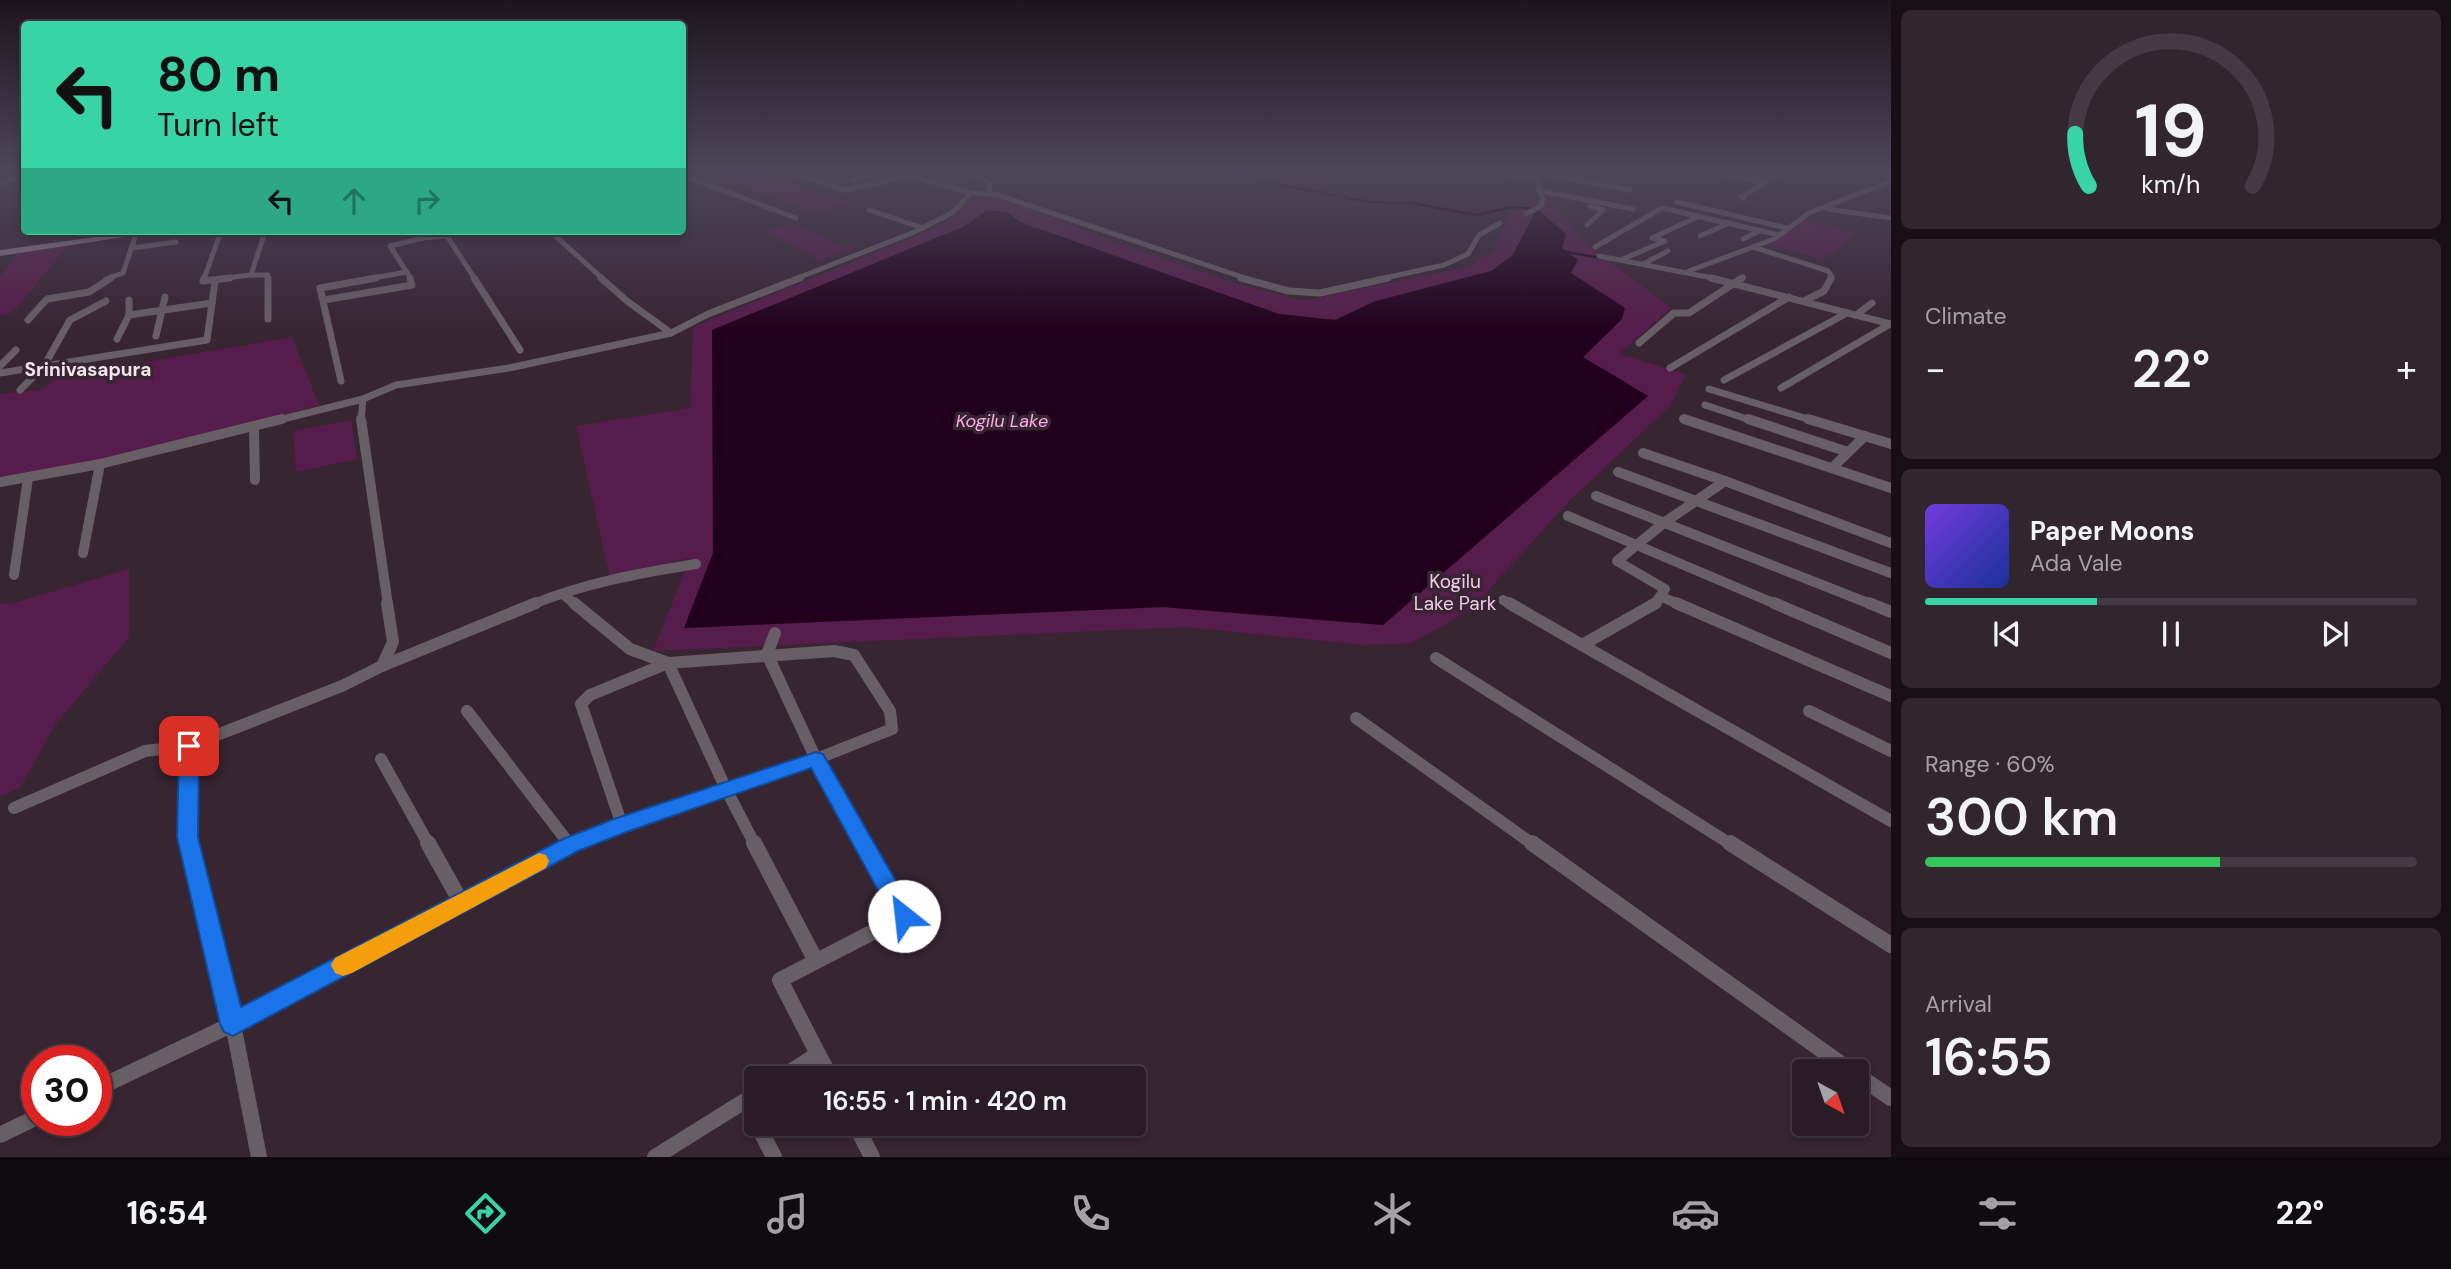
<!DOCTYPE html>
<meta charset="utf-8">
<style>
:root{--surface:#291c26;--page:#31252e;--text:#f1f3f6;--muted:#a5a1a7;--line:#453a43;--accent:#38d4a6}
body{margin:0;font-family:"DM Sans",sans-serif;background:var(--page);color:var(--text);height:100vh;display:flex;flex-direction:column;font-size:26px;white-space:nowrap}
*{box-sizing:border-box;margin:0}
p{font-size:23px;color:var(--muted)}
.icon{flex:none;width:38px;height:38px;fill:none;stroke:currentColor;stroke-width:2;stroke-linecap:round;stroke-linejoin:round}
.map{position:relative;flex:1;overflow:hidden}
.panel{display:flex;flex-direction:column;gap:10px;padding:10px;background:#170f15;width:560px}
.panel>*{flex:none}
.banner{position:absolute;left:21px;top:21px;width:665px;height:214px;border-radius:7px;box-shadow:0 4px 10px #0003,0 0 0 2px var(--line);background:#38d4a6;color:#111;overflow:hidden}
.needle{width:46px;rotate:140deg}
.fabs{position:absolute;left:1792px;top:1059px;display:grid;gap:14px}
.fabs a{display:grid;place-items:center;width:77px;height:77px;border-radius:7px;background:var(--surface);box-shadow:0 4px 10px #0003,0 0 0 2px var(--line);font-size:35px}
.speed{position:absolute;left:21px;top:1045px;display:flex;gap:14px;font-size:35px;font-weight:700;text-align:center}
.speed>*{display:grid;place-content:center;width:91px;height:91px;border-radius:50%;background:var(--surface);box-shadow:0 4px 10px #0003,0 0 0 2px var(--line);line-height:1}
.speed .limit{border:10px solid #d22;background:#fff;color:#111}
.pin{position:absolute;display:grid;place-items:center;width:60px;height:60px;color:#fff;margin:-30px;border-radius:14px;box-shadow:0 4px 10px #0006}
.me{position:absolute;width:77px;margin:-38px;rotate:331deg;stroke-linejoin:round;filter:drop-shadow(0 0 5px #0008)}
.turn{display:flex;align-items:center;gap:24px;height:147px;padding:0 21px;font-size:32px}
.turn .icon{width:91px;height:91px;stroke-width:2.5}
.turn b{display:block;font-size:49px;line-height:60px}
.lanes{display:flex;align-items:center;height:66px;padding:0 21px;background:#0003;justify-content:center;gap:35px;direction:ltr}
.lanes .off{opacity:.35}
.big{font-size:52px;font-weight:600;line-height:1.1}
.panel .widget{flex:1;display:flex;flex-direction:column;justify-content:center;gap:10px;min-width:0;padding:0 24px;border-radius:10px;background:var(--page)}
.panel .dial{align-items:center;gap:0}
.dial svg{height:182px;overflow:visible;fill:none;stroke:var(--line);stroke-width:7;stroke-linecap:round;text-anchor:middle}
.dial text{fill:var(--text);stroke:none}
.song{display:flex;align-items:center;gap:21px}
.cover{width:84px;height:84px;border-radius:10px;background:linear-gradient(135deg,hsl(260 70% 55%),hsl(230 70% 35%))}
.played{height:7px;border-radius:4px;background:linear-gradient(90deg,var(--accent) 35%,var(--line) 35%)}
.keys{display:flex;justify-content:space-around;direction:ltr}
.heat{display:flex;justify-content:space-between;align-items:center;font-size:38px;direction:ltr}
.charge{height:10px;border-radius:5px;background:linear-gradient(90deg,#34c759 60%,var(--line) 0)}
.trip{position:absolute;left:744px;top:1066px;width:402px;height:70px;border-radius:7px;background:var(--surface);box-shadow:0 4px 10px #0003,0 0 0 2px var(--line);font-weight:600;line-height:70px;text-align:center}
.tab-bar{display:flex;height:112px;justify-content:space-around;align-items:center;background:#100b0f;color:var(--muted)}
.tab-bar .icon{width:49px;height:49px}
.tab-bar .on{color:var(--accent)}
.tab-bar b{font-size:32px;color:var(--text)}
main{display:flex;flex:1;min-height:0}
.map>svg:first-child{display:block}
.green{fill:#561c4b;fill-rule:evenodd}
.water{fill:#22001d}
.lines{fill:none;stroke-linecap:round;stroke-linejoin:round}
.stream{stroke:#22001d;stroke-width:2.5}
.street-far4{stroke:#685e65;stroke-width:5}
.street-far3{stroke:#685e65;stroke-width:7}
.street-far2{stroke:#685e65;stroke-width:10}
.street-far1{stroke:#685e65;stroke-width:12}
.street{stroke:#685e65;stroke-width:16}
.secondary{fill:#897a85;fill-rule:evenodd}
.route{fill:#1a73e8;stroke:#114b97;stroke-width:2}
.slow{fill:#f59e0b}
.labels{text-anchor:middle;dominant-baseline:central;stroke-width:7;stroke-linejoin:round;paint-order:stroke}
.far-water-label{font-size:18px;font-style:italic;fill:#feaceb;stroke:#372532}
.far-quarter-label{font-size:19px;font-weight:bold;fill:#f1e5ee;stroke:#372532}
.park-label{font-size:19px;fill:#f4cae9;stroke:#372532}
</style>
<main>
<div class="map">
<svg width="1891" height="1157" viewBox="0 0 1891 1157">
<rect width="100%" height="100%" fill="#372532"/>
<!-- green -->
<g class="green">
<path d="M 700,170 L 751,170 L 854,203 L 814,212 Z"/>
<path d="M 978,197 L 1002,198 L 1112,241 L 1241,285 L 1304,301 L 1470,266 L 1493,251 L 1509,215 L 1537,198 L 1550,200 L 1589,246 L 1671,308 L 1619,354 L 1686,374 L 1671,405 L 1567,503 L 1472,609 L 1412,643 L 1365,645 L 1186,627 L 653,651 L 690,558 L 610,578 L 576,426 L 690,408 L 693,327 L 938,227 ZM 987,210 L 1007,212 L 1020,222 L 1279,314 L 1335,320 L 1376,301 L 1491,271 L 1512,256 L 1537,210 L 1562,248 L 1570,273 L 1622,319 L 1583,357 L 1383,625 L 1163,607 L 685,628 L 713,553 L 965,226 Z"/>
<path d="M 1803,220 L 1857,233 L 1824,259 L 1769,245 Z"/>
<path d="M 792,224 L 854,250 L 820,260 L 763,231 Z"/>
<path d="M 68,246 L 12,313 L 0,315 L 0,277 L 18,253 Z"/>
<path d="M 292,337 L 319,405 C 214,434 108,463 0,477 L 0,394 L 41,390 L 57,377 Z"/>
<path d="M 351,420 L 357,459 L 296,472 L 293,431 Z"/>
<path d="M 129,569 L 129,637 L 55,725 L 20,788 L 0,797 L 0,603 L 10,604 Z"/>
</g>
<!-- water -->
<path class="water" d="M 1537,209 L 1566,234 L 1562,248 L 1578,260 L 1571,273 L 1625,308 L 1622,319 L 1583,357 L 1648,396 L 1383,625 L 1163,607 L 684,628 L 713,553 L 712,330 L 965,226 L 987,210 L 1007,212 L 1020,222 L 1279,314 L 1335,320 L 1376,301 L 1491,271 L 1512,256 Z"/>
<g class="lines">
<!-- stream -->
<g class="stream">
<path d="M 1254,170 L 1236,176 L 1368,202 L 1412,203 L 1476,215 L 1513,207 L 1534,209"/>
<path d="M 1561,251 L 1601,258"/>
</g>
<!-- street-far4 -->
<g class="street-far4">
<path d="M 784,170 L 845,190 L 907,176"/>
<path d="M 890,170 L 971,193 L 998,195 L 1248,279"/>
<path d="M 958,170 L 987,181 L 990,185 L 989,194"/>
<path d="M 1475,170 L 1537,179"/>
<path d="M 1703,170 L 1764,182"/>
<path d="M 1870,170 L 1891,176"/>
<path d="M 1536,172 L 1630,190"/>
<path d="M 682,175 L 796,218"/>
<path d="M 854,180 L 891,171"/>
<path d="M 0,184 L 24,173"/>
<path d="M 1540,191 L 1633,209"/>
<path d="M 1744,198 L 1741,197 L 1785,171"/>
<path d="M 1677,202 L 1787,228"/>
<path d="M 1827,209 L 1891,218"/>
<path d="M 869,210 L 923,228"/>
<path d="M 1526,214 L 1541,206 L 1543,199 L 1538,186"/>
<path d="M 1587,225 L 1603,210 L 1590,206"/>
<path d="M 550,231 L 603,279"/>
<path d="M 420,233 L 423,238 L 447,236 L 475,279"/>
<path d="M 1700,236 L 1729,223"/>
<path d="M 1743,239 L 1759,231"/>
<path d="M 1595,247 L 1662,208 L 1779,235"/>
<path d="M 1753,247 L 1828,271 L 1832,276 L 1830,279"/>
<path d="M 132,248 L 176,242"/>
<path d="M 1599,256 L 1718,279"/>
<path d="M 1623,259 L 1665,241 L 1652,238 L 1699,216"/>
<path d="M 1643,264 L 1668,251"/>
<path d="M 1689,271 L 1774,239 L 1809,213 L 1891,181"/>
<path d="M 251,275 L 268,275 L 268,279"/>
<path d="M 106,279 L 123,273 L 137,231"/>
<path d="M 204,279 L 221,231"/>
<path d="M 216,279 L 251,275 L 264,235"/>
<path d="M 367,279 L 407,272"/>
<path d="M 411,279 L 390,246 L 423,238"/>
<path d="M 795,279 L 912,233 L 952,213 L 971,193"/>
<path d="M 1380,279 L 1444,265 L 1468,254 L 1479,235 L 1500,223"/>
<path d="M 1739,279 L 1743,277"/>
</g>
<!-- street-far3 -->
<g class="street-far3">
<path d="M 204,278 L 203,281 L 230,278"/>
<path d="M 268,278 L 268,319"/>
<path d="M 474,278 L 520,350"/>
<path d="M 601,278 L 627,301 L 671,333"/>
<path d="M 1241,278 L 1289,291 L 1320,293 L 1388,278"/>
<path d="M 1711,278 L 1891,324"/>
<path d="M 129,300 L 129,315"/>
<path d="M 324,300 L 412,285 L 410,278"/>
<path d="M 1804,301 L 1824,291 L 1831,278"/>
<path d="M 1856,315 L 1872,303"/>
<path d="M 28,320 L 47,299 L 89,292 L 111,278"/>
<path d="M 156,336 L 165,297"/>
<path d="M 117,339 L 129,315 L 212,303"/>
<path d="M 1639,343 L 1674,313 L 1689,313 L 1742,278"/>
<path d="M 0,366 L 16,350"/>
<path d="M 1670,368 L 1789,297"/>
<path d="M 0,373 L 207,340 L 215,281"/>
<path d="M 1724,380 L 1847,313"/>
<path d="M 341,381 L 320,288 L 376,278"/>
<path d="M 1781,388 L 1890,324"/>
<path d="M 1709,389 L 1814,421"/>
<path d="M 20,390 L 44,366 L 70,320 L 106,301"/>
<path d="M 1705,405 L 1753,421"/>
<path d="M 1684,419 L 1689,421"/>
<path d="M 275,421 L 363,399"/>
<path d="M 361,421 L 363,399 L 396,385 L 509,368 L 671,333 L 708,314 L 800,278"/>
</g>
<!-- street-far2 -->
<g class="street-far2">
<path d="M 361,419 L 388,605"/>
<path d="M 1684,419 L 1891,488"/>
<path d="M 1748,419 L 1848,452"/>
<path d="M 1808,419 L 1891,444"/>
<path d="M 254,427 L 255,480"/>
<path d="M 1643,453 L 1725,481"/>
<path d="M 1832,468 L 1865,436"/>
<path d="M 1618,472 L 1891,573"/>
<path d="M 0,482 L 100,464 L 282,419"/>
<path d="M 1596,496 L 1873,605"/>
<path d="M 1568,516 L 1778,605"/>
<path d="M 83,553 L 100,464"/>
<path d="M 14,575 L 28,478"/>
<path d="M 565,596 L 576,605"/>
<path d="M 1662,597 L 1680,605"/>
<path d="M 1503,600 L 1512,605"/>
<path d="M 531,605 C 584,583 640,573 696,564"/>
<path d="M 1654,605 L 1665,589 L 1617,561 L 1665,522 L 1725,481 L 1891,543"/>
</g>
<!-- street-far1 -->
<g class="street-far1">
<path d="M 574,603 L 630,649 L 668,663"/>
<path d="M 1509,603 L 1582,645"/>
<path d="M 1656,603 L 1582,645 L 1891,821"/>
<path d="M 1676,603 L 1891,696"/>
<path d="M 1774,603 L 1891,653"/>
<path d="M 1869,603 L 1891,612"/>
<path d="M 1436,658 L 1732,845"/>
<path d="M 382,666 L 536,603"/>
<path d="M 467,711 L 570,845"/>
<path d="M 1809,711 L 1891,751"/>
<path d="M 1356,718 L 1534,845"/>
<path d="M 381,759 L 429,845"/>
<path d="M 14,808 L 145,751 L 189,746"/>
<path d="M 622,825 L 581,704 L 590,695 L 668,663"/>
<path d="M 190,845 L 189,746 L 342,686 L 382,666 L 393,642 L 387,603"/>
<path d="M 570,845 L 816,759 L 767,654 L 775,633"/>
<path d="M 755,845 L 726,789 L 668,663 L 834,651 L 854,655 L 890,711 L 892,729 L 816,759 L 864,845"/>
</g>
<!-- street -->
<g class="street">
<path d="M 190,843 L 233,1024 L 259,1157"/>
<path d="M 428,843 L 461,902"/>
<path d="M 754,843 L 816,961"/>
<path d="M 1532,843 L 1851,1071"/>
<path d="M 1730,843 L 1891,945"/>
<path d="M 570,845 L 575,843"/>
<path d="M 818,1054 L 780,980 L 904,916 L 863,843"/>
<path d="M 1857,1075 L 1891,1098"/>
<path d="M 781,1078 L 818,1054 L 831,1078"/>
<path d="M 96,1089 L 233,1024 L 570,845 L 569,843"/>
<path d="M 746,1101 L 756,1121"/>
<path d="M 757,1124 L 774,1157"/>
<path d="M 855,1124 L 872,1157"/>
<path d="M 0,1135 L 37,1117"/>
<path d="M 655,1157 L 756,1094"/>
</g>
<!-- secondary -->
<path class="secondary" d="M 140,231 L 163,231 L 0,256 L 0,250 Z"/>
</g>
<!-- sky -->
<linearGradient id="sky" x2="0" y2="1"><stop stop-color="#1e141c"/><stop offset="0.51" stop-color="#4d465a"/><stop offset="1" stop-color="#4d465a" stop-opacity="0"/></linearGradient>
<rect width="1891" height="332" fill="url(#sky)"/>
<!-- route -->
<path class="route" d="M 189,739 L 196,741 L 199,746 L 198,837 L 241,1007 L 563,839 L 614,819 L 816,752 L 823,754 L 916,916 L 912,923 L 904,926 L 896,923 L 811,768 L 629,831 L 578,851 L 233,1036 L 224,1032 L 220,1024 L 177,837 L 179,746 L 182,741 Z"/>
<!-- slow -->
<path class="slow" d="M 539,853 L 546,855 L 549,861 L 546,868 L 352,973 L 343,976 L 335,973 L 331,965 L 335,958 Z"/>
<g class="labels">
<!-- far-water labels -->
<g class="far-water-label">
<text x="1002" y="421">Kogilu Lake</text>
</g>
<!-- far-quarter labels -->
<g class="far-quarter-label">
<text x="88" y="369">Srinivasapura</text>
</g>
<!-- park labels -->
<g class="park-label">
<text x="1455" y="581">Kogilu<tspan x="1455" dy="22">Lake Park</tspan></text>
</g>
</g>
</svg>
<div class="fabs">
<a><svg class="needle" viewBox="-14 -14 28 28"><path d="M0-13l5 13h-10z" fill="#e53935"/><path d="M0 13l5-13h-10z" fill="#a5a1a7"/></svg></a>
</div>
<div class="speed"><div class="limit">30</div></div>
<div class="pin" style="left:189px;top:746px;background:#d93025"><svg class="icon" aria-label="arrive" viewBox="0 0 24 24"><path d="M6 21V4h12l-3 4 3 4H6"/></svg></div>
<svg class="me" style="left:904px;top:916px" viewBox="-20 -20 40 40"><circle r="19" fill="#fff"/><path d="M0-13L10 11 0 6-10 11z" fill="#1a73e8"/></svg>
<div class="trip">16:55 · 1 min · 420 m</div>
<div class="banner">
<div class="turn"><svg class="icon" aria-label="left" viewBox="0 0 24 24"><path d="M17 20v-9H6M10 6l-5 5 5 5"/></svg><div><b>80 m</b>Turn left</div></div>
<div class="lanes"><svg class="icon" aria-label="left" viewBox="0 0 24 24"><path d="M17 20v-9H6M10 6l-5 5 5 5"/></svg><svg class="icon off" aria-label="ahead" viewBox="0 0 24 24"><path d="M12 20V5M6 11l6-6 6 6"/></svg><svg class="icon off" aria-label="right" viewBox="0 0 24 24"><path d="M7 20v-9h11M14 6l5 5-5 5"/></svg></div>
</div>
</div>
<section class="panel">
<div class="widget dial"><svg viewBox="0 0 100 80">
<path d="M14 69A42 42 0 1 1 86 69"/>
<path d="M14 69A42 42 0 0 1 8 46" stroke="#38d4a6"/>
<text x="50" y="56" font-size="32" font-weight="700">19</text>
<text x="50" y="72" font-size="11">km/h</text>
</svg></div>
<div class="widget"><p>Climate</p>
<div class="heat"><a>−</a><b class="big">22°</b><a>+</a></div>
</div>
<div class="widget">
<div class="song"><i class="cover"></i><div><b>Paper Moons</b><p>Ada Vale</p></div></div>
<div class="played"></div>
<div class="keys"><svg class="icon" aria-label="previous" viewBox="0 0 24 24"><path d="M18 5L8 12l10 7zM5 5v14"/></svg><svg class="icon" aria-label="pause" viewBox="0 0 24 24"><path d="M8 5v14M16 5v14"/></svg><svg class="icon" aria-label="next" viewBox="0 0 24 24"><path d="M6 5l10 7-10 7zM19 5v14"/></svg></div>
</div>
<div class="widget"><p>Range · 60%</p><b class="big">300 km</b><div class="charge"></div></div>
<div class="widget"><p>Arrival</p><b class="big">16:55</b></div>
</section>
</main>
<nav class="tab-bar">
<b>16:54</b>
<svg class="icon on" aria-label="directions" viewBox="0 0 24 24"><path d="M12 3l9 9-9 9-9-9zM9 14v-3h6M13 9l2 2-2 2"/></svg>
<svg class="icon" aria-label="music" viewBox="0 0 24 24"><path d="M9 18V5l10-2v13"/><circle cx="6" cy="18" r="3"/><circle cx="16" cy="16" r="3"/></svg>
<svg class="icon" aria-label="phone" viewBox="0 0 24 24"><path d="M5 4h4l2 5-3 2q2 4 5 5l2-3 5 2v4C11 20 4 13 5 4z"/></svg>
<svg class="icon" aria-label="climate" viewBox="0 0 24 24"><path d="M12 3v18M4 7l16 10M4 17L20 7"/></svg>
<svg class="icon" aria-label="car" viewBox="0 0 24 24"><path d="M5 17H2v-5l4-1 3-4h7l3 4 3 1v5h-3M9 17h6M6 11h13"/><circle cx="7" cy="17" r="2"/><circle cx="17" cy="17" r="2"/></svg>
<svg class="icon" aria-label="filters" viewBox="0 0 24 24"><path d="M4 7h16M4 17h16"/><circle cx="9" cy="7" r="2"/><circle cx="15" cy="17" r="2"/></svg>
<b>22°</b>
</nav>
